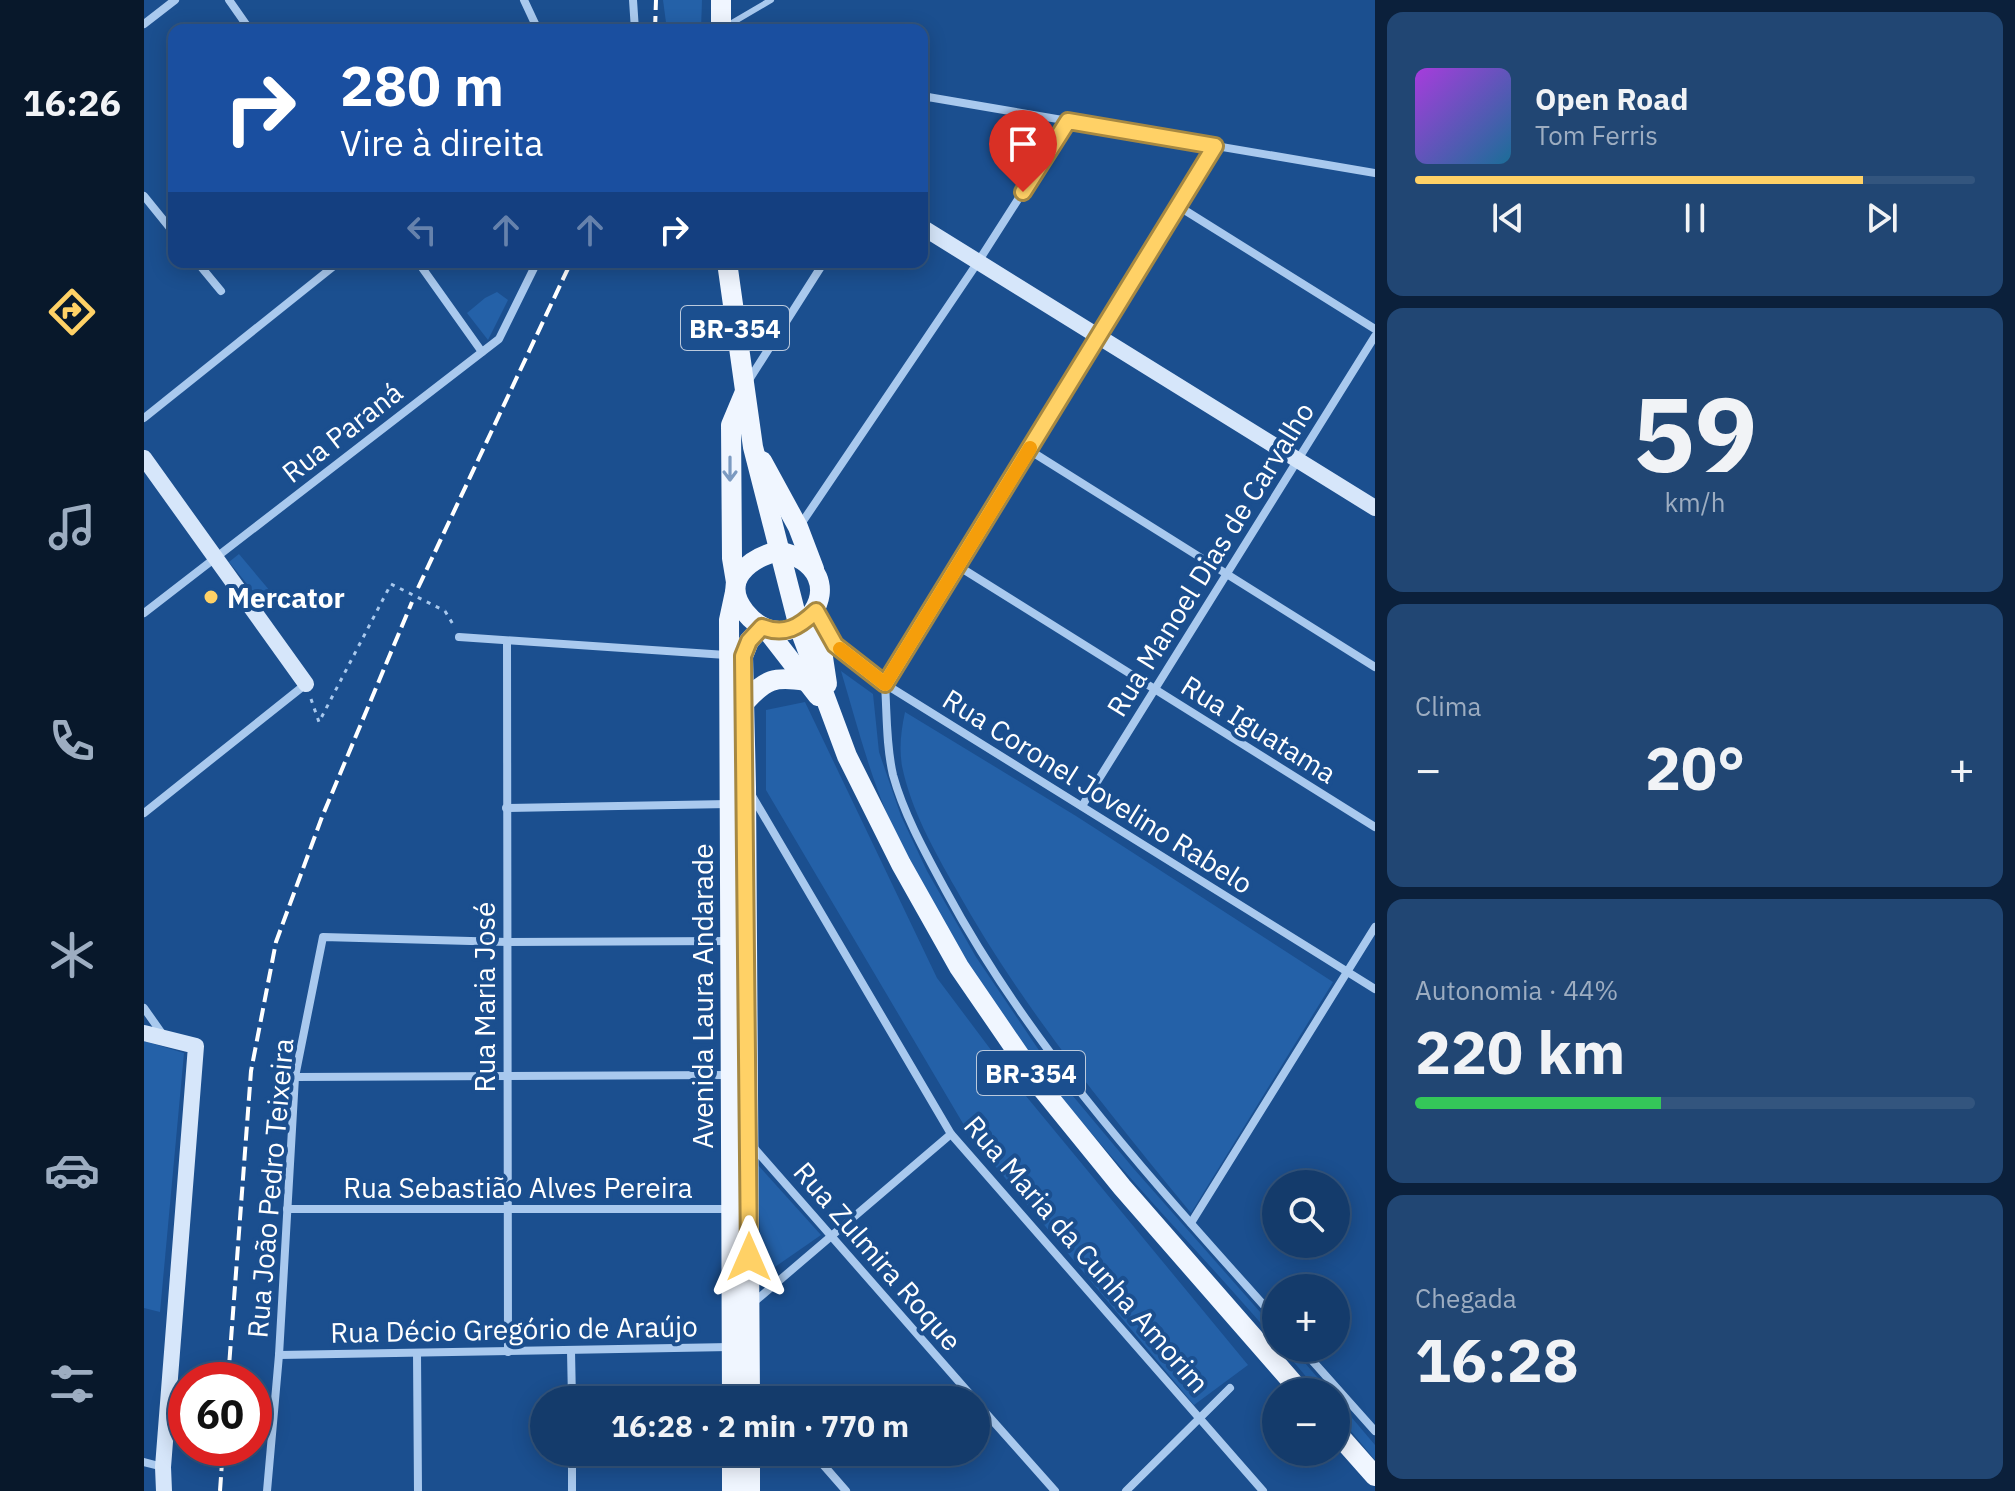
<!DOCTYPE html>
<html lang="pt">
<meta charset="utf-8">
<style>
:root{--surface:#143b6b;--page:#214673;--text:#f1f3f6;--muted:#9dadc1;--line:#33557e;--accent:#ffd166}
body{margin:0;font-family:"IBM Plex Sans",sans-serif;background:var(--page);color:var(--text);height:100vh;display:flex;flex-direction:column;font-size:30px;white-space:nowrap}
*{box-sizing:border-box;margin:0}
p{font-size:26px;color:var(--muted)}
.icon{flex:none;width:44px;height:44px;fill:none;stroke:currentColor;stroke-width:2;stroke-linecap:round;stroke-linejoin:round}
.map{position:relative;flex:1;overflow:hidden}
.drawer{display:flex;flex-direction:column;gap:12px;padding:12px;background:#0b203b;width:640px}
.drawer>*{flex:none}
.guide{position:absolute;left:24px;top:24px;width:760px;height:244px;border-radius:16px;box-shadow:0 4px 20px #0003,0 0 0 2px var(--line);background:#1a4fa0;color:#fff;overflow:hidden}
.controls{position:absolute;left:1118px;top:1170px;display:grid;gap:16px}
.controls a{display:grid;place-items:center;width:88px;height:88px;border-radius:50%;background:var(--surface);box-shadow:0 4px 20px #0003,0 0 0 2px var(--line);font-size:40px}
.speed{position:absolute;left:24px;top:1362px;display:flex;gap:16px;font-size:40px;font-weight:700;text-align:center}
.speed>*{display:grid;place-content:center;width:104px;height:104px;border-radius:50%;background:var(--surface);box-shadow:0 4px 20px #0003,0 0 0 2px var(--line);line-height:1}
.speed .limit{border:12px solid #d22;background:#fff;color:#111}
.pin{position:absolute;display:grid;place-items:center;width:68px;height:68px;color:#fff;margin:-82px -34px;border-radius:50% 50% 50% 0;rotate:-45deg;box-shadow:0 0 8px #0007}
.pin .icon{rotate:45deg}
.me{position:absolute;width:88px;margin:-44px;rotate:0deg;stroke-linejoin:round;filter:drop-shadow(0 0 6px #0008)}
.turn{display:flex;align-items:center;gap:28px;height:168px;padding:0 40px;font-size:36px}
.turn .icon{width:104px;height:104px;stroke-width:2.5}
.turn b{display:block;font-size:56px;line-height:68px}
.lanes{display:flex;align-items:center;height:76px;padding:0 40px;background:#0003;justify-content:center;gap:40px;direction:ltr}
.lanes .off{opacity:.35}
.big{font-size:60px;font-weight:800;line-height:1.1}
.drawer .tile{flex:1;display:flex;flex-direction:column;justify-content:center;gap:12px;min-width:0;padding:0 28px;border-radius:16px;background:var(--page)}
.drawer .dial{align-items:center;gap:0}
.dial b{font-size:104px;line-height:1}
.song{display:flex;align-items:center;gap:24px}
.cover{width:96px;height:96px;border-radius:12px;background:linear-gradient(135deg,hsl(280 70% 55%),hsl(200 70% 35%))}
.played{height:8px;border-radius:4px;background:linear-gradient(90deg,var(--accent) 80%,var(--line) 80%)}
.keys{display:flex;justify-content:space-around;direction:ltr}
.heat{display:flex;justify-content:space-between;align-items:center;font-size:44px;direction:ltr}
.charge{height:12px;border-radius:6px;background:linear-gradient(90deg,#34c759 44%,var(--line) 0)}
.trip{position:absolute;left:386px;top:1386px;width:460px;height:80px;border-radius:40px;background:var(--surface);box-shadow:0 4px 20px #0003,0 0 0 2px var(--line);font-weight:800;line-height:80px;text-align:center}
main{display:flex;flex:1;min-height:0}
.menu{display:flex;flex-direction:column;width:144px;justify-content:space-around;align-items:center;background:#08182b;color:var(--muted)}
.menu .icon{width:56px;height:56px}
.menu .on{color:var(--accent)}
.menu b{font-size:36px;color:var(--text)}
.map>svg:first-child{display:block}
.green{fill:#2461a8}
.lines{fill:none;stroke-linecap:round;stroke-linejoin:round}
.path{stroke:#a9c9ee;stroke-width:3;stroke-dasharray:4 6;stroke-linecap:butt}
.lane{stroke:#a9c9ee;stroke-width:6}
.street{stroke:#a9c9ee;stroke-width:8}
.secondary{stroke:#d6e6fa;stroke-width:16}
.primary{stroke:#f0f6ff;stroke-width:20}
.rail{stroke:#fff;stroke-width:4;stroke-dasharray:14 6;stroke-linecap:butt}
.path-bridge{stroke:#a9c9ee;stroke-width:3;stroke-dasharray:4 6;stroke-linecap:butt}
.oneway{stroke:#7b9ac1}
.route-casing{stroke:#a68842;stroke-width:20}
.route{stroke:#ffd166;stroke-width:14}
.slow{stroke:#f59e0b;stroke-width:14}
.poi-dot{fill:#ffd166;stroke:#1b4f8f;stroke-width:3}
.labels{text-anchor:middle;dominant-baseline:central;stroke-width:8;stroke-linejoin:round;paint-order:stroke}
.shield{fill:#1b4f8f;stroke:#bbcadd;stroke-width:2}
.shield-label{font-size:26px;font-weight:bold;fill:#fff}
.street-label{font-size:28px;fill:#fff;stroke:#1b4f8f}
.poi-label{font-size:28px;font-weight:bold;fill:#fff;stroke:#1b4f8f;text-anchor:start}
</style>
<main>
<nav class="menu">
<b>16:26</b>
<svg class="icon on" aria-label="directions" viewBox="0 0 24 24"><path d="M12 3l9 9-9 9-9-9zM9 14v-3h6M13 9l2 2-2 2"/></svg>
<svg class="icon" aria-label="music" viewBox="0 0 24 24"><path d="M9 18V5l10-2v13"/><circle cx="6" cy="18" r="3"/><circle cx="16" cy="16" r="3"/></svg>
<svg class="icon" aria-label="phone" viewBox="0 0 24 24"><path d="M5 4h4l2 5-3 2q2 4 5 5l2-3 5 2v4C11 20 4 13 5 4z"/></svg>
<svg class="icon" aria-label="climate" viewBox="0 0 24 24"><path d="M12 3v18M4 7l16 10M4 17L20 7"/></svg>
<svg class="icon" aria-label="car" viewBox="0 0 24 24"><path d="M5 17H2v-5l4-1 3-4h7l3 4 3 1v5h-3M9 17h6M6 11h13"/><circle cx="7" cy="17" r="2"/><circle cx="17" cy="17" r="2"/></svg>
<svg class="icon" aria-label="filters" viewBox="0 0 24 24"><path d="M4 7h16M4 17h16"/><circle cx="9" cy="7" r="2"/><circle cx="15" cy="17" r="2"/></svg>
</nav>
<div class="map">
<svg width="1231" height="1491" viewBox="0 0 1231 1491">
<rect width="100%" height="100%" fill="#1b4f8f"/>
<!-- green -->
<g class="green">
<path d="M 519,0 L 558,0 L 557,30 L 523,30 Z"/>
<path d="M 353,292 L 364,300 L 344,340 L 323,313 L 341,298 Z"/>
<path d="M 95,554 L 126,591 L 116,600 L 85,562 Z"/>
<path d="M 697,671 L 729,694 L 735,752 L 757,816 L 783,871 L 832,957 L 913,1077 L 990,1169 L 1132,1330 L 1132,1341 C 1059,1255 978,1174 908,1085 C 845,1005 787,915 746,821 C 725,773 712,721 697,671 Z"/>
<path d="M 661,702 L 793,978 L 877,1090 L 1104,1365 L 1050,1405 L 827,1137 L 622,790 L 622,710 Z"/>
<path d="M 761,712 L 932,816 L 1189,982 L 1047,1213 C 962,1109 877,1006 812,889 C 790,850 767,810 758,766 C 755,748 757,731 761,712 Z"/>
<path d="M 0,1041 L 40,1053 L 16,1312 L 0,1308 Z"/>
<path d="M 613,1164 L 677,1235 L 618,1276 Z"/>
<path d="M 1138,1348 L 1148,1348 L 1186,1392 L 1175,1392 Z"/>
<path d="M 1192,1399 L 1231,1445 L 1231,1460 L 1192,1413 Z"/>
</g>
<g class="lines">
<!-- path -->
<g class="path">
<path d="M 301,611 L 310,626"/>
<path d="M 167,699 L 175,722 L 247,584"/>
</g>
<!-- lane -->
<path class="lane" d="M 581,27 L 627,0"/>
<!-- street -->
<g class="street">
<path d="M 85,0 L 106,30"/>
<path d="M 380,0 L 394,30"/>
<path d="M 489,0 L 491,30"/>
<path d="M 0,24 L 31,0"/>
<path d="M 778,96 L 1231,173"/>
<path d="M 778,108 L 784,97"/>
<path d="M 1071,146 L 741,684 C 743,714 742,745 749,775 C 760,815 782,854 802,891 C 888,1051 1012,1184 1132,1319"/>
<path d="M 0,196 L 30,233"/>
<path d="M 1034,206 L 1231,329"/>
<path d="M 53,262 L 77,291"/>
<path d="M 274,262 L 338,352"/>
<path d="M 603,383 L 680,262"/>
<path d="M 0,418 L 195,262"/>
<path d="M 885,450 L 1231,667"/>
<path d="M 655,527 L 834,262 L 924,121"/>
<path d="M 814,566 L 1231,827"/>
<path d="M 0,613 L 355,339 L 393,262"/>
<path d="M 682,629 L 691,645 L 733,679 L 1231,989"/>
<path d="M 315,637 L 582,655"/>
<path d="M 363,642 L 364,1352"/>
<path d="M 607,794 L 807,1134 L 1119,1491"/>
<path d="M 938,806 L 1231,336"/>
<path d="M 362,808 L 585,804"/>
<path d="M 0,813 L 162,684"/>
<path d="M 0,1008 L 19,1035"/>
<path d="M 151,1077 L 586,1075"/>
<path d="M 610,1148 L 831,1400"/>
<path d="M 143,1209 L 586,1209"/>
<path d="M 1047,1223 L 1231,927"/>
<path d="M 610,1302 L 807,1134"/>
<path d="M 1157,1348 L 1231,1431"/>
<path d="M 427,1351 L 428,1400"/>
<path d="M 273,1353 L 274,1491"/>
<path d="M 135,1355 L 586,1347"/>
<path d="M 610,1386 L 623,1400"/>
<path d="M 832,1402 L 911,1491"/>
<path d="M 428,1452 L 428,1491"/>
<path d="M 668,1452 L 702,1491"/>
<path d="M 0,1462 L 19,1467"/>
<path d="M 123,1491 L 135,1355 L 151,1077 L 179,937 L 363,942 L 586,941"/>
<path d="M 982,1491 L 1086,1388"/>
</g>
<!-- secondary -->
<g class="secondary">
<path d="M 778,227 L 1231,508"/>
<path d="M 0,458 L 162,684"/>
<path d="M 0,1033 L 52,1046 L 19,1467 L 20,1491"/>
</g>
<!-- primary -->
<g class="primary">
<path d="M 577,0 L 577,30"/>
<path d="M 583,262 L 609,447 L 655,627 L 703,756 L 757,864 L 815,967 L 900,1091 L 978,1187 L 1157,1392"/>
<path d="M 618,461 L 654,527 L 670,569"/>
<path d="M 634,551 C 723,570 650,673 601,612 C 576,581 604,559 634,551 Z"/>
<path d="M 592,582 L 588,558 L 587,425 L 600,394"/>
<path d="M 672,611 L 683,684"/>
<path d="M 623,630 L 674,696"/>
<path d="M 601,702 C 622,679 630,676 662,681"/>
<path d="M 588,1400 L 585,620 L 591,592"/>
<path d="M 606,1400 L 602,787 L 599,656 L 605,641 L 618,627"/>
<path d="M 1192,1432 L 1231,1476"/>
<path d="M 588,1452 L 588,1491"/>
<path d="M 606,1452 L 606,1491"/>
</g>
<!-- rail -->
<g class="rail">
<path d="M 511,30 L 512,0"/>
<path d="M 274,588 L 427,262"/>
<path d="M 84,1380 L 107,1071 L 132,942 L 178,817 L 268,602"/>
<path d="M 76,1491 L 79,1448"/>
</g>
<!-- path-bridge -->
<path class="path-bridge" d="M 247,584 L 301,611"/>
</g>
<!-- one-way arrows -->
<defs><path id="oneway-shaft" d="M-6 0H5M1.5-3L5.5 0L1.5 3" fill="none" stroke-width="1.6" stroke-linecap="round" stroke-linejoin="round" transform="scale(2)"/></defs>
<use class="oneway" href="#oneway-shaft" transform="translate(586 469) rotate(90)"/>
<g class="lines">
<defs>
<path id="route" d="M 605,1257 L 599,656 L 605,641 L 618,627 C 641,636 655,627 672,611 L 691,645 L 741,684 L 1071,146 L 924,121 L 879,192"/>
</defs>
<!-- route casing -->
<use href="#route" class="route-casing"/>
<!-- route -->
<use href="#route" class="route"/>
<!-- slow -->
<path class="slow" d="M 696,649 L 741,684 L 886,448"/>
</g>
<!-- markers -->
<circle class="poi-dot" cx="67" cy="597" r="8"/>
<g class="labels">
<!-- shield labels -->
<g class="shield">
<rect x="537" y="306" width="108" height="44" rx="6"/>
<rect x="833" y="1051" width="108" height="44" rx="6"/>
</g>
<g class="shield-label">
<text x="591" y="328">BR-354</text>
<text x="887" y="1073">BR-354</text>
</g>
<!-- street labels -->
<g class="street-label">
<text transform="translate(198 432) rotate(-38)">Rua Paraná</text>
<text transform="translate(1066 559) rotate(-58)">Rua Manoel Dias de Carvalho</text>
<text transform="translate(1115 729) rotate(32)">Rua Iguatama</text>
<text transform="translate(954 791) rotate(32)">Rua Coronel Jovelino Rabelo</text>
<text transform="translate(558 996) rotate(-90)">Avenida Laura Andarade</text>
<text transform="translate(340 997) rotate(-90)">Rua Maria José</text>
<text x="374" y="1187">Rua Sebastião Alves Pereira</text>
<text transform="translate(126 1188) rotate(-85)">Rua João Pedro Teixeira</text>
<text transform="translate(943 1254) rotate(49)">Rua Maria da Cunha Amorim</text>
<text transform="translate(734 1256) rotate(49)">Rua Zulmira Roque</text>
<text transform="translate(370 1329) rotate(-1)">Rua Décio Gregório de Araújo</text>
</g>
<!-- poi labels -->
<g class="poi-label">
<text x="83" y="597">Mercator</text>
</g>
</g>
</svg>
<div class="controls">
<a><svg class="icon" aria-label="search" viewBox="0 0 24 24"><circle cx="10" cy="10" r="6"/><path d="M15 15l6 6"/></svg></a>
<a>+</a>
<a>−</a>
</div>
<div class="speed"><div class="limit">60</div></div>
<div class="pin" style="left:879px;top:192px;background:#d93025"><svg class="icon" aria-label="arrive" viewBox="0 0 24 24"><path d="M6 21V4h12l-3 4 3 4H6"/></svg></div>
<svg class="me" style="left:605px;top:1257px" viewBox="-20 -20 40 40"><path d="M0-17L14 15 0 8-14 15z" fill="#ffd166" stroke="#fff" stroke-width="4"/></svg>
<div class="trip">16:28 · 2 min · 770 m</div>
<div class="guide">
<div class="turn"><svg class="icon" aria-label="right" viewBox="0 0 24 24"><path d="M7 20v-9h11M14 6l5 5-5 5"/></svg><div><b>280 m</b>Vire à direita</div></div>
<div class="lanes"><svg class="icon off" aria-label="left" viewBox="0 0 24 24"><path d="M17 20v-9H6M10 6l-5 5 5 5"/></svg><svg class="icon off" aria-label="ahead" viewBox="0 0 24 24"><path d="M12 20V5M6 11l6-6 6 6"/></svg><svg class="icon off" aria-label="ahead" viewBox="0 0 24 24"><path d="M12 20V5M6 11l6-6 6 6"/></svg><svg class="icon" aria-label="right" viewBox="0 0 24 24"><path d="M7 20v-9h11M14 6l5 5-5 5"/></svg></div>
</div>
</div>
<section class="drawer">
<div class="tile">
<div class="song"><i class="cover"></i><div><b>Open Road</b><p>Tom Ferris</p></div></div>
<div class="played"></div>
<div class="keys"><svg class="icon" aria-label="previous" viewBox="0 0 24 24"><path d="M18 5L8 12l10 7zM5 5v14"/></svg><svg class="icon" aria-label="pause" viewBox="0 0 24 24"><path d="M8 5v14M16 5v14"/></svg><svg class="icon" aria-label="next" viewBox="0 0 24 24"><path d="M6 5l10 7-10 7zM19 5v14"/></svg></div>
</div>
<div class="tile dial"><b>59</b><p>km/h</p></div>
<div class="tile"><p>Clima</p>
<div class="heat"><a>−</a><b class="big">20°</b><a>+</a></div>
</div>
<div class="tile"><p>Autonomia · 44%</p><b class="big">220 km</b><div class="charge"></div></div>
<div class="tile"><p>Chegada</p><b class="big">16:28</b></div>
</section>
</main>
